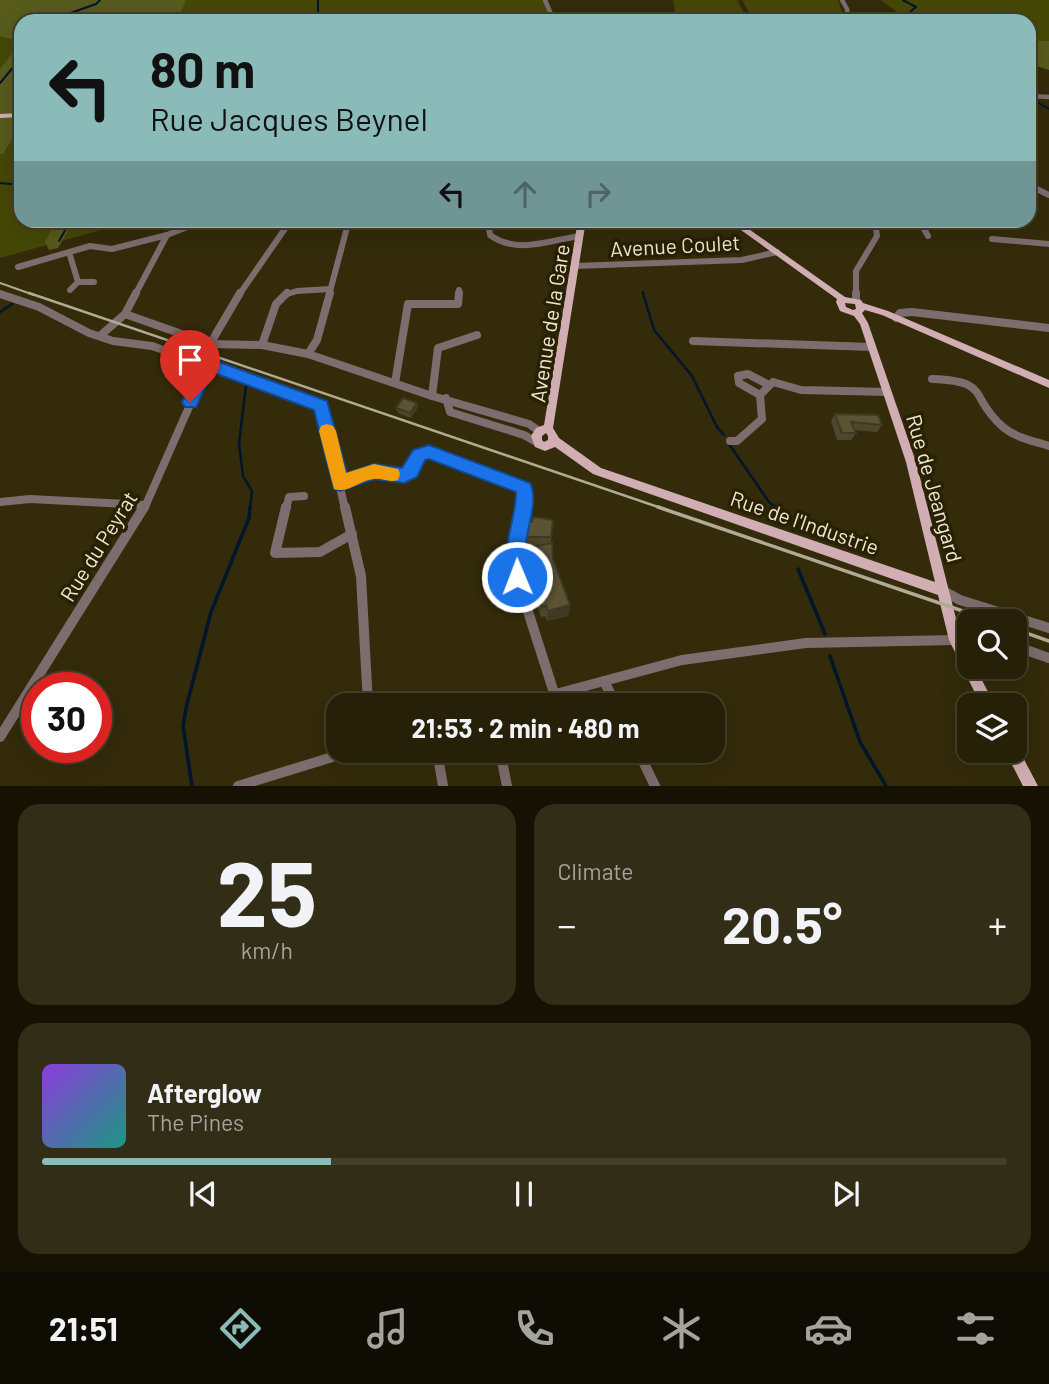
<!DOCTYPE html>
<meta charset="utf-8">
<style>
:root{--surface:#262008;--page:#322d16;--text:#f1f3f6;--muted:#a4a39c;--line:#423e29;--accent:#8bbbb9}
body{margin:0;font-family:Barlow,sans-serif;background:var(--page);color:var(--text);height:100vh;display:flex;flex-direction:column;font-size:26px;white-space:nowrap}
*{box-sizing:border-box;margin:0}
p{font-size:23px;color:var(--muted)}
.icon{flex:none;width:38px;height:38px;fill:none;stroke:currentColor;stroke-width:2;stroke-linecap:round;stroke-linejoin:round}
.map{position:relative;height:786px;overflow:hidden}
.side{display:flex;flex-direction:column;gap:18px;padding:18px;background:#151204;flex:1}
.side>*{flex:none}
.top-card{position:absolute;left:14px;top:14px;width:1022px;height:214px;border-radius:21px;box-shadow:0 7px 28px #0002,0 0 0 2px var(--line);background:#8bbbb9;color:#111;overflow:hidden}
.controls{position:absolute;left:957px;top:609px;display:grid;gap:14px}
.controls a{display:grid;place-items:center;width:70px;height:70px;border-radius:14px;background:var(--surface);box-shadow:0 7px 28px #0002,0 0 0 2px var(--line);font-size:35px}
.speed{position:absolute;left:21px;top:672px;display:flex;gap:14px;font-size:35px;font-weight:700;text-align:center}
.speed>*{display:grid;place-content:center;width:91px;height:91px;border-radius:50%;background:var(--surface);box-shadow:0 7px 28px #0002,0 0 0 2px var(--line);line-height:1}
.speed .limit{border:10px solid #d22;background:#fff;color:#111}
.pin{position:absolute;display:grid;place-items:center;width:60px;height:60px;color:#fff;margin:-72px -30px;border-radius:50% 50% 50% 0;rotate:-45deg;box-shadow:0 0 7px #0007}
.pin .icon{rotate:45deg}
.me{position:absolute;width:77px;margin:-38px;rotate:359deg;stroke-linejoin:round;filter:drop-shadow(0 0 5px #0008)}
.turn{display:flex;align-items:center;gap:24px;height:147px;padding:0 21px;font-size:32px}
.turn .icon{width:91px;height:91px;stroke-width:2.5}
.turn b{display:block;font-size:49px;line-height:60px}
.lanes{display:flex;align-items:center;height:66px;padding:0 21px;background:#0003;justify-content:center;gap:35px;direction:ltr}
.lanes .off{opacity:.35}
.big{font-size:52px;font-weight:700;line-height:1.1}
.side .card{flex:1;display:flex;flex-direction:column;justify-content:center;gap:10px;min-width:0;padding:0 24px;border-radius:21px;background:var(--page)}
.side .dial{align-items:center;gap:0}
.dial b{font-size:91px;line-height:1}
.song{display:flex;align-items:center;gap:21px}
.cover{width:84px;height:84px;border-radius:10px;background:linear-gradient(135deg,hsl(270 70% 55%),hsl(170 70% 35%))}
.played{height:7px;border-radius:4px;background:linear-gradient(90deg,var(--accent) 30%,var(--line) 30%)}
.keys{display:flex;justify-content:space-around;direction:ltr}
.heat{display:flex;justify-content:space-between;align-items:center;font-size:38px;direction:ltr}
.side .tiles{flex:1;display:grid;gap:18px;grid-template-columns:1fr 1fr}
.card:last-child{grid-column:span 2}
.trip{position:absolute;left:326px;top:693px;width:399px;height:70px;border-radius:21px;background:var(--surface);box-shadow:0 7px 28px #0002,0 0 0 2px var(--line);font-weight:700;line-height:70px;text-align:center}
.dock{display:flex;height:112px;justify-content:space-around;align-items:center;background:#0f0d03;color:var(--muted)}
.dock .icon{width:49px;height:49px}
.dock .current{color:var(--accent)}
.dock b{font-size:32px;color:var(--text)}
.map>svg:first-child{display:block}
.green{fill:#454805}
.forest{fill:#575b1c}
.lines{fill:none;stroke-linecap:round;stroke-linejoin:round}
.stream-far2{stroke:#00162a;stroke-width:2}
.stream-far1{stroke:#00162a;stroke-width:2.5}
.stream{stroke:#00162a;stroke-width:3.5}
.minor-far3{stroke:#7e6d6f;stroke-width:4.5}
.minor-far2{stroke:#7e6d6f;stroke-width:6}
.minor-far1{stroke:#7e6d6f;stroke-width:8}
.minor{stroke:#7e6d6f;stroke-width:10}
.major{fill:#d1aeb3;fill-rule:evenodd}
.rail-far2{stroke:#b1ab95;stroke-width:2}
.rail-far1{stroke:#b1ab95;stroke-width:2.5}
.rail{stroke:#b1ab95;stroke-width:3.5}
.wall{fill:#4f472c}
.shaded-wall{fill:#403a24}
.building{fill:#5c5333;stroke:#403a24;stroke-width:2}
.route{fill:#1a73e8;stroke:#114b97;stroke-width:2}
.slow{fill:#f59e0b}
.labels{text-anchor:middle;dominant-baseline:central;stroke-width:7;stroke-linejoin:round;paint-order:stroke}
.street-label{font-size:21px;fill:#ede8d6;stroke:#292101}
</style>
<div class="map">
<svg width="1049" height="786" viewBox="0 0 1049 786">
<rect width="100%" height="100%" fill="#332b0a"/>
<!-- green -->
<g class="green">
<path d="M 0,0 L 544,0 L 550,21 L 21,21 L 21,220 L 133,221 L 0,258 Z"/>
<path d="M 673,0 L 737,0 L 748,21 L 669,21 L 675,12 Z"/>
<path d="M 742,0 L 838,0 L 845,21 L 754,21 Z"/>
<path d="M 881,0 L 1049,0 L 1049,41 L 1029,40 L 1029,21 L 909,21 Z"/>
</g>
<!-- forest -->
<g class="forest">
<path d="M 0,0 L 186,0 L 177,21 L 21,21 L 21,124 L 3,154 L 0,154 L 0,69 L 13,52 L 15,40 L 0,36 Z"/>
<path d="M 1029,40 L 1049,41 L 1049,70 L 1029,64 Z"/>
<path d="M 56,221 L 74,221 L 58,248 L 49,250 L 45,242 Z"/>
</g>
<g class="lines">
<!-- stream-far2 -->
<g class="stream-far2">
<path d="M 318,0 L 318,21"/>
<path d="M 903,0 L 916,7 L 911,11"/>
<path d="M 916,14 L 928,21"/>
<path d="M 48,21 L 96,4 L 100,0"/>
<path d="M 0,83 L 15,65 L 21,52"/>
<path d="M 1033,100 L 1049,109"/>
<path d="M 0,183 L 21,185"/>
<path d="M 573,220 L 573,229"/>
<path d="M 59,241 L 71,220"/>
<path d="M 643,292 L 644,295"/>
</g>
<!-- stream-far1 -->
<g class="stream-far1">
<path d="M 643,293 L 654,330 L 692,376 L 717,427 L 724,435"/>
<path d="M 0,312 L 12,304"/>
<path d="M 246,386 L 239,443 L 243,476 L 252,491 L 250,509"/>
<path d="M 729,444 L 769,502 L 778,509"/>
</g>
<!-- stream -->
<g class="stream">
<path d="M 776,507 L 789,517 L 794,530"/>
<path d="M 798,569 L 825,634"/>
<path d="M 830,656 L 860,742 L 886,786"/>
<path d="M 192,786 L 183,726 L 186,708 L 211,612 L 249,518 L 250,507"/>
</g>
<!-- minor-far3 -->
<g class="minor-far3">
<path d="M 545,0 L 554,21"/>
<path d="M 842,0 L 847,9 L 848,21"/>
<path d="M 1029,96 L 1049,97"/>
</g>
<!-- minor-far2 -->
<g class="minor-far2">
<path d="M 1029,185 L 1049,195"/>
<path d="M 488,220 L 490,235 C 517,255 550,240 580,236"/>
<path d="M 919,220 L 928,236"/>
<path d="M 992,239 L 1049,244"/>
<path d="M 69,252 L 78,282"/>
<path d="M 575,266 L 742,260 L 777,252"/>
<path d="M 18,267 L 90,246 L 112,249 L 167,235"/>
<path d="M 70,290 L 78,282 L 94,282"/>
<path d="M 135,295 L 167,235 L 205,220"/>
<path d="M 239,295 L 291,220"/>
<path d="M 284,295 L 297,291 L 330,289"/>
<path d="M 329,295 L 349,220"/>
<path d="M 459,295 L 459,290"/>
<path d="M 856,295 L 856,271 L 877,236 L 875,220"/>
</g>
<!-- minor-far1 -->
<g class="minor-far1">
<path d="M 856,293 L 856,300"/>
<path d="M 0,294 L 39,307 L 89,333 L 113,341 L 152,346 L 321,405 L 345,509"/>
<path d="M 125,314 L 210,344 L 262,345 L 308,354 L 432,396 L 529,424 L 539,431"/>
<path d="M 896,318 L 900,313 L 912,312 L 1049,328"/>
<path d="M 101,335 L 125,314 L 136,293"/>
<path d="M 693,341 L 872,347"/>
<path d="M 210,344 L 240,293"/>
<path d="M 262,345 L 276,304 L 287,293"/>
<path d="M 308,354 L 317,340 L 330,293"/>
<path d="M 932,379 C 992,381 968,397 1003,427 C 1016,438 1034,441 1049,446"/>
<path d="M 395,383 L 408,304 L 458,304 L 459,293"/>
<path d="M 760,395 L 739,383 L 738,376 L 748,374 L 769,385"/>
<path d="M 432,396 L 438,348 L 477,335"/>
<path d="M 446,398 L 450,412 L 524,435 L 538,443"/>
<path d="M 730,441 L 737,441 L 762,419 L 760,395 L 773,382 L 801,390 L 887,392"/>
<path d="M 340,483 L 373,472 L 404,474 L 419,455 L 429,452 L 524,488 L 521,509"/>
<path d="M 0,502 L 30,499 L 146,505"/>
<path d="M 144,509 L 208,364"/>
<path d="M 286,509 L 289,497 L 304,496"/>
</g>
<!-- minor -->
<g class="minor">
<path d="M 286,507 L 275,553 L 320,552 L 352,534"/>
<path d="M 345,507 L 361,576 L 368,705"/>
<path d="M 521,507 L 516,545 L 517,577 L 555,696"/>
<path d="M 943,591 L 960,600 L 1049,628"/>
<path d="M 951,625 L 970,631"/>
<path d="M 1015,646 L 1049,658"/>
<path d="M 604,681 L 616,705"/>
<path d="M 515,705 L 682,660 L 806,643 L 955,640"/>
<path d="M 0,737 L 144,507"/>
<path d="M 437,751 L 443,786"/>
<path d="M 500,751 L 507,786"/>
<path d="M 638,751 L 655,786"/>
<path d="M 238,786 L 352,751"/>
</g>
<!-- major -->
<g class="major">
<path d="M 21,113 L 21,117 L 0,118 L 0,114 Z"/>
<path d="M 578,220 L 586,220 L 553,428 L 559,438 L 601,468 L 935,582 L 906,462 L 860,324 L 854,316 L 840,311 L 836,302 L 837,299 L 727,220 L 736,220 L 845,297 L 861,300 L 863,303 L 888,311 L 1049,380 L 1049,388 L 882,315 L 865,310 L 862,313 L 868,323 L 916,462 L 961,638 L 970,655 L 970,667 L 975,667 L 995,705 L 981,705 L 949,640 L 938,595 L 593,474 L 555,447 L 545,451 L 535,447 L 531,436 L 536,428 L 544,425 ZM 845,303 L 855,304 L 856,309 L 853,310 L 846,307 ZM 546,433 L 548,436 L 548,440 L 544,442 L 542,440 L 542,436 Z"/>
<path d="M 1015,745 L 1017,746 L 1038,786 L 1023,786 L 1005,751 L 1015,751 Z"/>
</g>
<!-- rail-far2 -->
<path class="rail-far2" d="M 0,283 L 34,295"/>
<!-- rail-far1 -->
<path class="rail-far1" d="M 29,293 L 664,509"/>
<!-- rail -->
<g class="rail">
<path d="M 658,507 L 992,621"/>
<path d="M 1015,629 L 1049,641"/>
</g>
</g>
<!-- wall -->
<g class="wall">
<path d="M 417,403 L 418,407 L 411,418 L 398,413 L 396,408 Z"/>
<path d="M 835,414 L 882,425 L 877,432 L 854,430 L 856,433 L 851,440 L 837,440 L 831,421 Z"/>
<path d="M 553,520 L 551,543 L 553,559 L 570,605 L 568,616 L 547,621 L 545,616 L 541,617 L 531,587 L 532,576 L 531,573 L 527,573 L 526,537 L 532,522 Z"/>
</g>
<!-- shaded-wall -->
<g class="shaded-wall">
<path d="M 417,403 L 418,407 L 411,418 L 410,413 Z"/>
<path d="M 570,605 L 568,616 L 547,621 L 548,611 Z"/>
</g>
<!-- building -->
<g class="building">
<path d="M 403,398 L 417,403 L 410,413 L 396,408 Z"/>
<path d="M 835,414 L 878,415 L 882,425 L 851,422 L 856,433 L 842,433 Z"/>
<path d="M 533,517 L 553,520 L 551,537 L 526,537 L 528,522 L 532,522 Z"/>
<path d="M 552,543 L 553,559 L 570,605 L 548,611 L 546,606 L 542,607 L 531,576 L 536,575 L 531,562 L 527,561 L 527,548 Z"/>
</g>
<!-- route -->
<path class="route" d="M 208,358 L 327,401 L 347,473 L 374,464 L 402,468 L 413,450 L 429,445 L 530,483 C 539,501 527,525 526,544 C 525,557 529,571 524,583 L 517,586 L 510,583 C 498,554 516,522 516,492 L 429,459 L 425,460 L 417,477 L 404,483 L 374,479 L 340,491 L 334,489 L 314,410 L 212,372 L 196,407 L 185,407 L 182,402 L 202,360 Z"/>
<!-- slow -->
<path class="slow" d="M 327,424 L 333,426 L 336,431 L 346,473 L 374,464 L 398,469 L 400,474 L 398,480 C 388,483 383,478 374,479 C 360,480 348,494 334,489 L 319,431 L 321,426 Z"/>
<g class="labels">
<!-- street labels -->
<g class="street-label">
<text transform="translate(675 245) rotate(-3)">Avenue Coulet</text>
<text transform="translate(549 323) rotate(-81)">Avenue de la Gare</text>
<text transform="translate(935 488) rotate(74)">Rue de Jeangard</text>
<text transform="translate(805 522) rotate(19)">Rue de l'Industrie</text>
<text transform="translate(98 546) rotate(-58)">Rue du Peyrat</text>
</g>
</g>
</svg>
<div class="controls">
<a><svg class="icon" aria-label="search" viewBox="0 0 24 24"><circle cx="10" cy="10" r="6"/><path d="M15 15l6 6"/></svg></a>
<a><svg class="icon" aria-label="layers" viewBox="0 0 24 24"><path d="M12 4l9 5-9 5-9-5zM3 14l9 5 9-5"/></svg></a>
</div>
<div class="speed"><div class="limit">30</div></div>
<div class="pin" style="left:190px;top:402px;background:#d93025"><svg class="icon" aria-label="arrive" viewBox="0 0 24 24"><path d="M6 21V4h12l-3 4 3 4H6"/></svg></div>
<svg class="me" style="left:517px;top:577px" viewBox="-20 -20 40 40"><circle r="17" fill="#1a73e8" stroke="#fff" stroke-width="3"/><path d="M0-11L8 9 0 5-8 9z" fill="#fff"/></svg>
<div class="trip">21:53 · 2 min · 480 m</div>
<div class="top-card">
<div class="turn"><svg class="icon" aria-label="left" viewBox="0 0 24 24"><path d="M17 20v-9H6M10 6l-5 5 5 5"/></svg><div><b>80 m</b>Rue Jacques Beynel</div></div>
<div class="lanes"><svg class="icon" aria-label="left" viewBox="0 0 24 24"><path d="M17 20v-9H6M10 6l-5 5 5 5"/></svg><svg class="icon off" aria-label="ahead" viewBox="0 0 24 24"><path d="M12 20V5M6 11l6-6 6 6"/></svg><svg class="icon off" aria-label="right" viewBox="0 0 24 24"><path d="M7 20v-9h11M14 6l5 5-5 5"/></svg></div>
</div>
</div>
<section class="side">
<div class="tiles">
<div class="card dial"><b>25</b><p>km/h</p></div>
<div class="card"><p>Climate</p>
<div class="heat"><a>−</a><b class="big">20.5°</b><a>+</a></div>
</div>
<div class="card">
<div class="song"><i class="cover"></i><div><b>Afterglow</b><p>The Pines</p></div></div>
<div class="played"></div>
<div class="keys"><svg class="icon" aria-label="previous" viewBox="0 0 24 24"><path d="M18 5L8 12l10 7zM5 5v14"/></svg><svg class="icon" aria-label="pause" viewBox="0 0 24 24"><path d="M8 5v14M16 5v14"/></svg><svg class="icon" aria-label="next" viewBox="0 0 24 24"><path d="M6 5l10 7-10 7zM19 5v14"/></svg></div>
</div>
</div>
</section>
<nav class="dock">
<b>21:51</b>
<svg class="icon current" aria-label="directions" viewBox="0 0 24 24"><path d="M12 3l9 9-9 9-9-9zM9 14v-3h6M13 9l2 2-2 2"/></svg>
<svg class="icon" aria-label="music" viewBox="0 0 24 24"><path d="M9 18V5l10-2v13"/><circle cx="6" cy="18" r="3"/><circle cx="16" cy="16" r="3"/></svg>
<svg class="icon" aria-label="phone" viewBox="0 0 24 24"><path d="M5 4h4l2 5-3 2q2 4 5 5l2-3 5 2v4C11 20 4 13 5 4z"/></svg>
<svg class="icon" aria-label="climate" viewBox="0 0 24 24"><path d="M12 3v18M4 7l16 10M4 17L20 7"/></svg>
<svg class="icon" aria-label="car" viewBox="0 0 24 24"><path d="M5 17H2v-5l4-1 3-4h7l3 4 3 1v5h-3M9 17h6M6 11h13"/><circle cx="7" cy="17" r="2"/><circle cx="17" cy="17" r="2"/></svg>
<svg class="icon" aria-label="filters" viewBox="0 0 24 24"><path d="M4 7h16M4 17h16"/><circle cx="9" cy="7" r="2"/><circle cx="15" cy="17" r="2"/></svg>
</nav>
